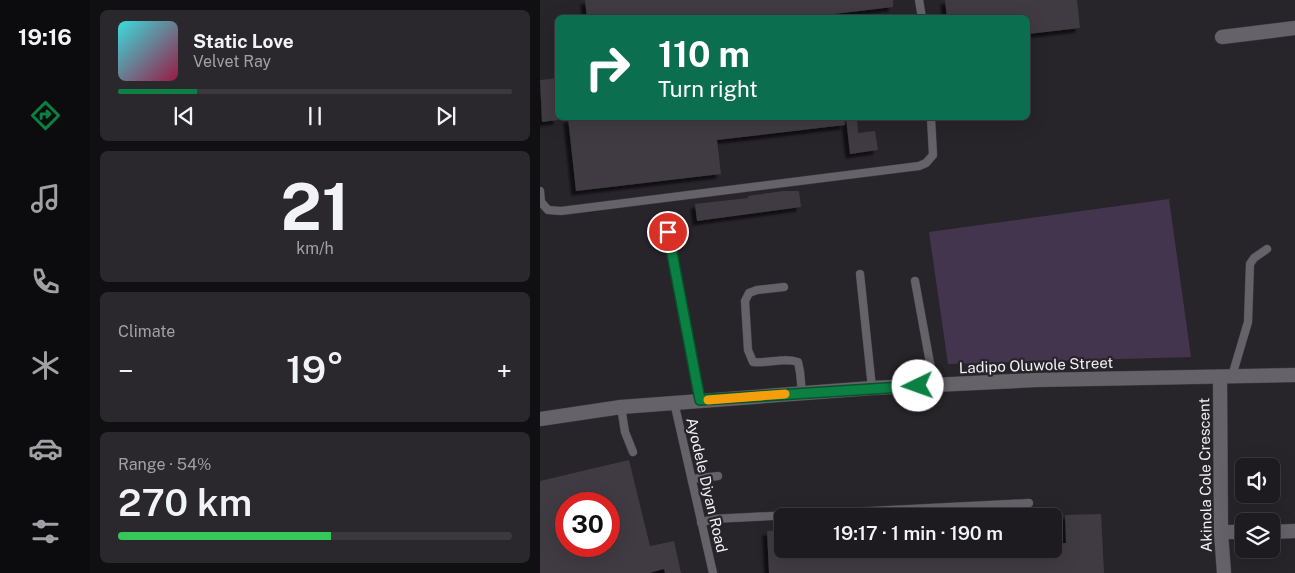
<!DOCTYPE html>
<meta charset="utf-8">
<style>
:root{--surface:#1d1b20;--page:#2a282d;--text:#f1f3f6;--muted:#a0a1a5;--line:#3b393e;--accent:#0b8043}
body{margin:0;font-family:"Public Sans",sans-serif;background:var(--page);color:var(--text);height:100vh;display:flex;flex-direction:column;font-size:19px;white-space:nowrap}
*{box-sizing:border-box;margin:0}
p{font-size:16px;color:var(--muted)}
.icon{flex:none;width:28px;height:28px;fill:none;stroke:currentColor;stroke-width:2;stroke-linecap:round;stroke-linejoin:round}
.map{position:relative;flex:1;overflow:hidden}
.details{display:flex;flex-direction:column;gap:10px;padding:10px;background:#100f12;width:450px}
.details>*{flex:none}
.hud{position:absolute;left:15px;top:15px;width:475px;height:105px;border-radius:8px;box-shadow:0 5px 20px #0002,0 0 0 1px var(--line);background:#0b6e4f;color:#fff;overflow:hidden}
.controls{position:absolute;left:695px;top:458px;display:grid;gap:10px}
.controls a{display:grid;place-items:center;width:45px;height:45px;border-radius:8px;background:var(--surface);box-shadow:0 5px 20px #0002,0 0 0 1px var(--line);font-size:25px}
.speed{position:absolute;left:15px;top:492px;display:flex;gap:10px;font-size:25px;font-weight:700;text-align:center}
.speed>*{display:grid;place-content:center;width:65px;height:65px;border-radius:50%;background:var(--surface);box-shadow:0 5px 20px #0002,0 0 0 1px var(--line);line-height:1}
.speed .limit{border:8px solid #d22;background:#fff;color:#111}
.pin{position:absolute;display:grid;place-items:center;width:42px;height:42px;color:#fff;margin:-21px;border:2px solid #fff;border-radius:50%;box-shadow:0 1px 5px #0007}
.me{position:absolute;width:55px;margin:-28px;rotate:267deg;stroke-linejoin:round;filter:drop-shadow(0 0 4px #0008)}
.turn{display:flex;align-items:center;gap:18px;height:105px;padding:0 20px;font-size:22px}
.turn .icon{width:65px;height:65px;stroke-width:2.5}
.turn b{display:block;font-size:35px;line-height:42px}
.big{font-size:38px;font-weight:600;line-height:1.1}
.details .card{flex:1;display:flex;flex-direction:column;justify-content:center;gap:8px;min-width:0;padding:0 18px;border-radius:8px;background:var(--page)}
.details .dial{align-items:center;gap:0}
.dial b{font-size:65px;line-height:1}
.song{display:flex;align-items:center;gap:15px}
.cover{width:60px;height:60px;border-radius:8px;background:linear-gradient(135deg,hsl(180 70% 55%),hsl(340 70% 35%))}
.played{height:5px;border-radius:2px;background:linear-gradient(90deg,var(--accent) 20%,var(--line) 20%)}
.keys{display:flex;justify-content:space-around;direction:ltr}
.heat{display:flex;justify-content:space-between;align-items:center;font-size:28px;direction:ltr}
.charge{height:8px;border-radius:4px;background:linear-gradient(90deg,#34c759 54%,var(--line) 0)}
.trip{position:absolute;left:234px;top:508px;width:288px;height:50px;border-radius:8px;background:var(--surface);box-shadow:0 5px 20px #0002,0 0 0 1px var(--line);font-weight:600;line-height:50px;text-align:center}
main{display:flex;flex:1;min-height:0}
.tab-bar{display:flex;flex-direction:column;width:90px;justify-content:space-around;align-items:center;background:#0c0b0d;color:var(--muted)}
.tab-bar .icon{width:35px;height:35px}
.tab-bar .selected{color:var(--accent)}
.tab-bar b{font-size:22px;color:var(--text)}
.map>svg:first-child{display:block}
.green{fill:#44354f}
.building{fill:#3f3b42;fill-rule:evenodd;filter:url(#shadow)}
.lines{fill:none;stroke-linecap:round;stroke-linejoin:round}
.service-casing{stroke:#423f45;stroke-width:9}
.minor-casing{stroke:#423f45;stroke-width:15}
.service{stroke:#66626a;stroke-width:8}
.minor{stroke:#66626a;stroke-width:14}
.route-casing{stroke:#07532c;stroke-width:12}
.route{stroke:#0b8043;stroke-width:9}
.slow{stroke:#f59e0b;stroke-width:9}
.labels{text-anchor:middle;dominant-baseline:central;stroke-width:4.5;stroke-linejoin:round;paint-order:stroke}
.street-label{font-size:15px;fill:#f3f0f5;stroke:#27242a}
</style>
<main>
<nav class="tab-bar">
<b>19:16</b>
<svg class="icon selected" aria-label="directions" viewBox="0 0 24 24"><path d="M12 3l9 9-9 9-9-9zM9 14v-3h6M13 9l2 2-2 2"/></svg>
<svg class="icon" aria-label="music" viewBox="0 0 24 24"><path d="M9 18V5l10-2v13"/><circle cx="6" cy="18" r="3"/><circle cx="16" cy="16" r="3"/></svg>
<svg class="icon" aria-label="phone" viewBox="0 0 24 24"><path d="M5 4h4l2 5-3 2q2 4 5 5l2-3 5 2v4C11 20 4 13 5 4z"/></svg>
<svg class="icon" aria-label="climate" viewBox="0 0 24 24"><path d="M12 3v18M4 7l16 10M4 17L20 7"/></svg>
<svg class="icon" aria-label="car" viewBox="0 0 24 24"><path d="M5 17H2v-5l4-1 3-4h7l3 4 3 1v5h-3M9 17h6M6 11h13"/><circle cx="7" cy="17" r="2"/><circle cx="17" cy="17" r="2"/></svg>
<svg class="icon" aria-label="filters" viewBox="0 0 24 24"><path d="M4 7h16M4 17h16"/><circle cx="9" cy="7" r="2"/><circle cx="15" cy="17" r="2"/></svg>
</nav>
<section class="details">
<div class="card">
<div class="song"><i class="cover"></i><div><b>Static Love</b><p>Velvet Ray</p></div></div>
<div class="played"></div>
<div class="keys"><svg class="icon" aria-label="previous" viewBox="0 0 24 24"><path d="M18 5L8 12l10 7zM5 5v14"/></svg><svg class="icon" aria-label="pause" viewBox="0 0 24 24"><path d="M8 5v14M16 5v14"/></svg><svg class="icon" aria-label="next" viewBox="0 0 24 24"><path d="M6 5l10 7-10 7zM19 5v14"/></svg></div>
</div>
<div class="card dial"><b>21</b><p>km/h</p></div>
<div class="card"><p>Climate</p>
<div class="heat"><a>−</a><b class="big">19°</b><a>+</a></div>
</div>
<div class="card"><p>Range · 54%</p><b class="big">270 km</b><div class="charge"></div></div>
</section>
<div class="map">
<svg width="755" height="573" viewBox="0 0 755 573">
<defs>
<filter id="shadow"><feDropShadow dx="-4.5" dy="4.5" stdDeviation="1" flood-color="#0009"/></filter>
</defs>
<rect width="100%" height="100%" fill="#27242a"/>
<!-- green -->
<path class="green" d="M 629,199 L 651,357 L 408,364 L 389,232 Z"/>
<!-- building -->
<g class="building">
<path d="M 45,0 L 353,0 L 353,7 L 277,16 L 277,18 L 47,18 Z"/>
<path d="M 405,0 L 537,0 L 540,28 L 488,34 L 488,18 L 407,18 Z"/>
<path d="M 18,78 L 18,120 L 2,122 L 0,80 Z"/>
<path d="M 28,118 L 304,118 L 305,125 L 177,140 L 181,174 L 36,191 Z"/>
<path d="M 306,118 L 317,118 L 318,133 L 335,131 L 338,150 L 310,154 Z"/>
<path d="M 243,191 L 259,191 L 261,207 L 157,221 L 155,204 L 208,198 L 208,196 Z"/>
<path d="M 89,460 L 110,546 L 134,541 L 141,573 L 125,573 L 124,569 L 109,573 L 0,573 L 0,481 ZM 26,504 L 69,504 L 69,546 L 26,546 Z"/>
<path d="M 561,514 L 564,573 L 229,573 L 227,531 L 242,530 L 242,549 L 512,549 L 512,544 L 526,543 L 525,515 Z"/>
</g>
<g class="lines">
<defs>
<g id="service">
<path d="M 379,0 L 382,18"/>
<path d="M 0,191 L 1,202 L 8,210 L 21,211 L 379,166 L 386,163 L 393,155 L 391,118"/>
<path d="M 128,232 L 160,400"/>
<path d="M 320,274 L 332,388"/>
<path d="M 375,281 L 394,385"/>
<path d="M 244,287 L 217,290 L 209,293 L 205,301 L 208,350 L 213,362 C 228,364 243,357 258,362 L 260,372 L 262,393"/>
<path d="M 692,376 L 708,322 L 710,264 L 714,258 L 727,249"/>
<path d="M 134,402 L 173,573"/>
<path d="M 81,407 L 85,432 L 93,452"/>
<path d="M 152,479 L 178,476"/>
<path d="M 161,523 L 172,519 L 489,503"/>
</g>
<g id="minor">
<path d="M 682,37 L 755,28"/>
<path d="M 680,377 L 681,532 L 684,573"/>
<path d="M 0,419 L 81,407 L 332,388 L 496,380 L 755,375"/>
<path d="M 681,532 L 704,532"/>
<path d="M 731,532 L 755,531"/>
</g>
</defs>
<!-- service casing -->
<use href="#service" class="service-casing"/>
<!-- minor casing -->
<use href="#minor" class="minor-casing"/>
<!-- service -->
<use href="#service" class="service"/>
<!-- minor -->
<use href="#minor" class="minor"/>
</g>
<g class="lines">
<defs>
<path id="route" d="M 128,232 L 160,400 L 378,386"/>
</defs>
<!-- route casing -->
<use href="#route" class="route-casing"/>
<!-- route -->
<use href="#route" class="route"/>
<!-- slow -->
<path class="slow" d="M 168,400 L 245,394"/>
</g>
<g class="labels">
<!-- street labels -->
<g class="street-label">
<text transform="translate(496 365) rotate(-2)">Ladipo Oluwole Street</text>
<text transform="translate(665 475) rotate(-91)">Akinola Cole Crescent</text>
<text transform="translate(167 485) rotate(77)">Ayodele Diyan Road</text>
</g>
</g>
</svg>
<div class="controls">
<a><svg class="icon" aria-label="sound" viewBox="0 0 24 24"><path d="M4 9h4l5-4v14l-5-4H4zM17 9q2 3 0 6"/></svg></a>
<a><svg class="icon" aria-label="layers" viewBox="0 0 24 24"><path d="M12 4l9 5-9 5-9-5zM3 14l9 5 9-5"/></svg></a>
</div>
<div class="speed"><div class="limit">30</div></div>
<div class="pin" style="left:128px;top:232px;background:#d93025"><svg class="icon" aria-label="arrive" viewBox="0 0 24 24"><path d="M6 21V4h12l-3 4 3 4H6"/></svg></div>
<svg class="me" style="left:378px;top:386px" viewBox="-20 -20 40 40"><circle r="19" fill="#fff"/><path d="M0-13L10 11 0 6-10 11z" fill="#0b8043"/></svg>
<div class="trip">19:17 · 1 min · 190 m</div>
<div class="hud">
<div class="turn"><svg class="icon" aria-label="right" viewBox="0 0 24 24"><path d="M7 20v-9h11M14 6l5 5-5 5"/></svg><div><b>110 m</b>Turn right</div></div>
</div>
</div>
</main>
